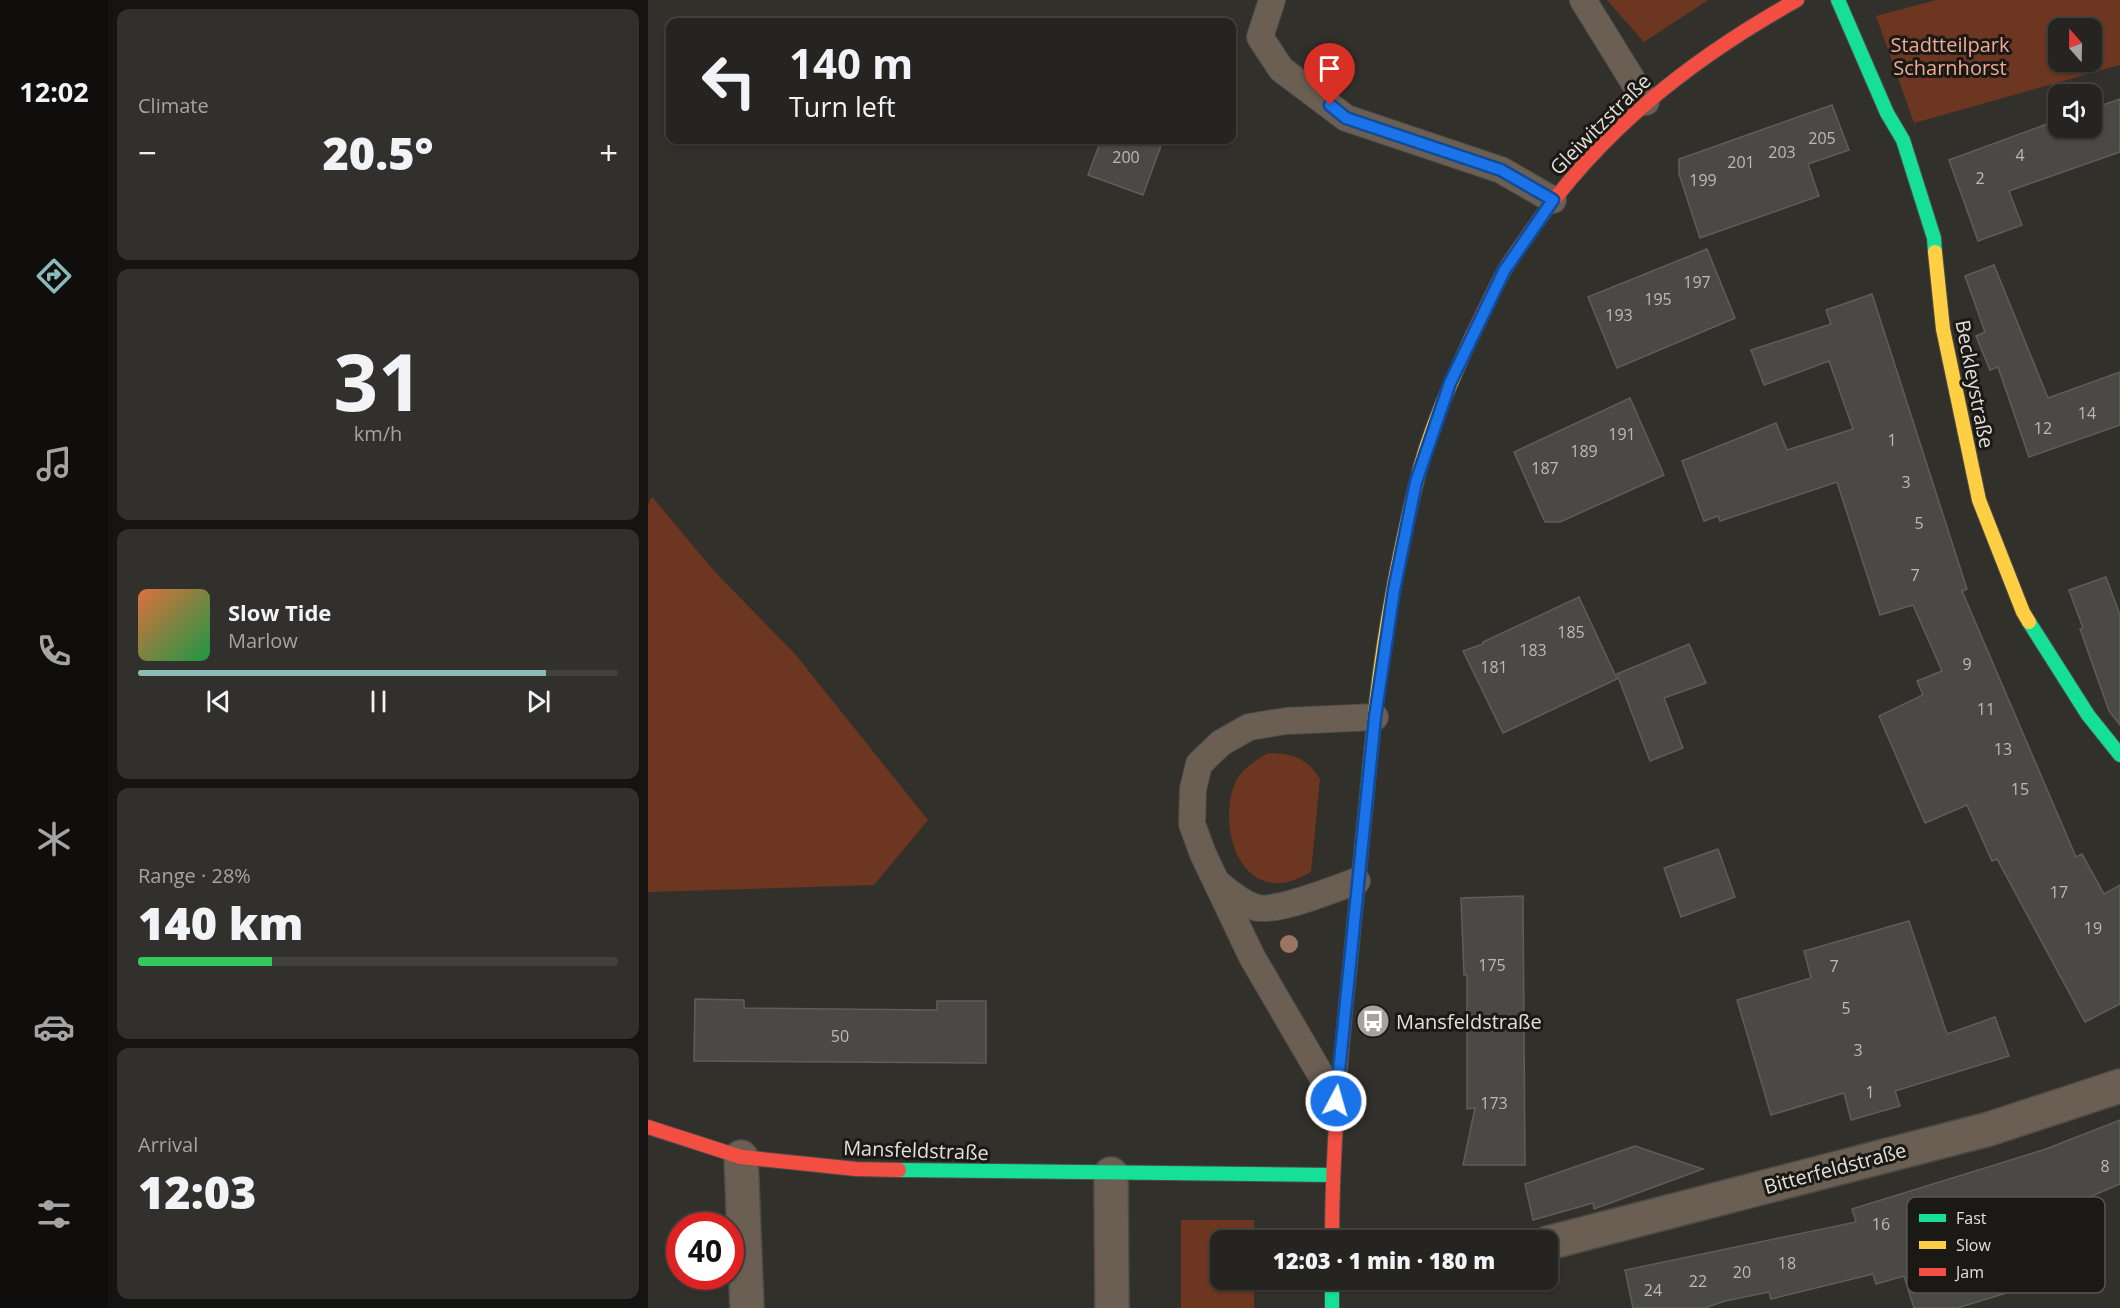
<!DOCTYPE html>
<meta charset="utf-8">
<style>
:root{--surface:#262420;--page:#32302d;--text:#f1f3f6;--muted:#a4a4a5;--line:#42413e;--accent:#8bbbb9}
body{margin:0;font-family:"Open Sans",sans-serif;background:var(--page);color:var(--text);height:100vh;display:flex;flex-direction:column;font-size:22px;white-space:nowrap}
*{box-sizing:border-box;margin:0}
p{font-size:20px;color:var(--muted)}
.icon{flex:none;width:33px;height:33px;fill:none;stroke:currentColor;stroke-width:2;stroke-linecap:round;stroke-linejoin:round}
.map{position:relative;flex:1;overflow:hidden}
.panel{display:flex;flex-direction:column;gap:9px;padding:9px;background:#151412;width:540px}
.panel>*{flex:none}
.banner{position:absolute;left:18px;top:18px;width:570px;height:126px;border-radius:12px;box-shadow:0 2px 4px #0004,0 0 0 2px var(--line);background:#262420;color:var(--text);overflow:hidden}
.needle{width:39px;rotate:340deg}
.buttons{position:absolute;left:1400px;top:18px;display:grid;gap:12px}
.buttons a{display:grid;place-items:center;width:54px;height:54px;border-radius:12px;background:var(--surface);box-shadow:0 2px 4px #0004,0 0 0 2px var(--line);font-size:30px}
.speed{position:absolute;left:18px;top:1212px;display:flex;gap:12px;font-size:30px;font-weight:700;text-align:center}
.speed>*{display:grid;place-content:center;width:78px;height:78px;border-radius:50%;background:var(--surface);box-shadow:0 2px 4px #0004,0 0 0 2px var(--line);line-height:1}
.speed .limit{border:9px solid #d22;background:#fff;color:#111}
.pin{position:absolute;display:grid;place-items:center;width:51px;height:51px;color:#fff;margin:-62px -26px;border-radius:50% 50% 50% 0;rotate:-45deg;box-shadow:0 0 6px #0007}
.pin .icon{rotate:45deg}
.me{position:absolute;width:66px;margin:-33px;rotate:6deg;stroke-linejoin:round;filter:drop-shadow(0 0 4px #0008)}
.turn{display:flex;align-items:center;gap:21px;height:126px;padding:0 24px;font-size:27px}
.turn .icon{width:78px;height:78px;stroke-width:2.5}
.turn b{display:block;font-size:42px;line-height:51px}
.big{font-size:45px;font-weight:800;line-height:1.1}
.panel .widget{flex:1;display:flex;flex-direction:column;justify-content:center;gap:9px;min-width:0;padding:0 21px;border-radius:12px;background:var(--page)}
.panel .dial{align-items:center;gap:0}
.dial b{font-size:78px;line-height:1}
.song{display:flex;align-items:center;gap:18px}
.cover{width:72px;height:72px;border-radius:9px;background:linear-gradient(135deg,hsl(20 70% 55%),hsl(140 70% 35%))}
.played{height:6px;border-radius:3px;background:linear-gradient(90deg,var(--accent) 85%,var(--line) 85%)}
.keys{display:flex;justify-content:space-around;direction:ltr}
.heat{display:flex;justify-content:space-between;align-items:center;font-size:33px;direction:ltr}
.charge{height:9px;border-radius:4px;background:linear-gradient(90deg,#34c759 28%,var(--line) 0)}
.trip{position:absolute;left:562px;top:1230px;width:348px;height:60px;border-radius:12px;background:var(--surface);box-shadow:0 2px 4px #0004,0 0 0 2px var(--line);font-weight:800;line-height:60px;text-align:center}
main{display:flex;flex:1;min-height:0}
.tabs{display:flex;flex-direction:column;width:108px;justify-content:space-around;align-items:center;background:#0f0e0d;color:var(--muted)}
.tabs .icon{width:42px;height:42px}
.tabs .current{color:var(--accent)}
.tabs b{font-size:27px;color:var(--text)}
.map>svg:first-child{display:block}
.green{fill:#6c3621;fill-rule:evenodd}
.building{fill:#4a4945;stroke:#5d5d59;stroke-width:1.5}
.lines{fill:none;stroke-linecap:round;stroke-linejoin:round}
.lane-casing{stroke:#4d4b48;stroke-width:28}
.street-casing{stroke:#4d4b48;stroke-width:36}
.fast-casing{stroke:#4d4b48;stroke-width:16}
.slow-casing{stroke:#4d4b48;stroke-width:16}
.jam-casing{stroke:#4d4b48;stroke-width:16}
.lane{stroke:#6b5f53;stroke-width:26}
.street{stroke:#6b5f53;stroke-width:33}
.fast{stroke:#16e098;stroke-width:14}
.slow{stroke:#ffcf43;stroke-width:14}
.jam{stroke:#f24e42;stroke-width:14}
.tree{fill:#9b7464}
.route-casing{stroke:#114b97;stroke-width:15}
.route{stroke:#1a73e8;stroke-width:10}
.labels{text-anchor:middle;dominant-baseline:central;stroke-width:6;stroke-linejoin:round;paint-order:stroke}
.number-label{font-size:16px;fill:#bdbab5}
.park-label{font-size:20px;fill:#f1ab92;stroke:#1b1915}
.street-label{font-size:20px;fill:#e3e0da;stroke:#1b1915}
.poi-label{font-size:20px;fill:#e3e0da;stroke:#1b1915;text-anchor:start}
.key{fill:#1b1915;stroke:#575550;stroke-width:1.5}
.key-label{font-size:16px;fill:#e3e0da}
</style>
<main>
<nav class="tabs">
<b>12:02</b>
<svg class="icon current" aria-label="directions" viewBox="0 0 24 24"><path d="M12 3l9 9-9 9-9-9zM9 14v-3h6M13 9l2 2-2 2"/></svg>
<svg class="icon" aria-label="music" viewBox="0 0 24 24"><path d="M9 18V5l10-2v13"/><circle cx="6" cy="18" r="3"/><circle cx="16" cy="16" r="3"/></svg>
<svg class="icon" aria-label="phone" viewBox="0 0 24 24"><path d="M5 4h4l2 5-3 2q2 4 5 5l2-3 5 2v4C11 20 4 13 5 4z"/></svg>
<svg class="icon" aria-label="climate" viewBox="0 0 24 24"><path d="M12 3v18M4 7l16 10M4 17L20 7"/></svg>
<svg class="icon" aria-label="car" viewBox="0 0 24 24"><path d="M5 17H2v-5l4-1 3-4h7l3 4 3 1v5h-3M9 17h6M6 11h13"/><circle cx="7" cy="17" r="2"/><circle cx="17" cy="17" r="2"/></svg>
<svg class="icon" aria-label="filters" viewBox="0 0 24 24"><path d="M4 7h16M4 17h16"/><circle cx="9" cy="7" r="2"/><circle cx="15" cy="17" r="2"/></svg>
</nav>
<section class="panel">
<div class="widget"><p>Climate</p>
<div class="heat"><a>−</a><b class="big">20.5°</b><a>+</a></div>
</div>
<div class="widget dial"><b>31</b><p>km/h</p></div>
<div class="widget">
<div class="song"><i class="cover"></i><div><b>Slow Tide</b><p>Marlow</p></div></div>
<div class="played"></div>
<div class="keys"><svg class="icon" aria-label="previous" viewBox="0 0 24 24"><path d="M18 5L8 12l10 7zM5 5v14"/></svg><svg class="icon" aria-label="pause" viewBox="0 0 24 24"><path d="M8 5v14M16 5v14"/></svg><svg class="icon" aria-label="next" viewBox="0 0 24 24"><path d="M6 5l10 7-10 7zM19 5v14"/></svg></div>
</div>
<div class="widget"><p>Range · 28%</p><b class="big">140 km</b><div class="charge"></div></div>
<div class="widget"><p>Arrival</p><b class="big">12:03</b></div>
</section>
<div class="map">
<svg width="1472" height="1308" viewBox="0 0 1472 1308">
<rect width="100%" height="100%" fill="#32302b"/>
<!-- green -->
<g class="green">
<path d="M 959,0 L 1060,0 L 996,42 Z"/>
<path d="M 1288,0 L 1472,0 L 1472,65 L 1266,123 L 1228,16 ZM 1410,28 L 1443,28 L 1443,62 L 1410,62 Z"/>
<path d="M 4,497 L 68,573 L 147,654 L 280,820 L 226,885 L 0,892 L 0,505 Z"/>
<path d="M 620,753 C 643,753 660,758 672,779 L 663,872 C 653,877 641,884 628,883 C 583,882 571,812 589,779 C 596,767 609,760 620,753 Z"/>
<path d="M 533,1220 L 606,1220 L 606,1240 L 573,1240 L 573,1280 L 606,1280 L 606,1308 L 533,1308 Z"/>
</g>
<!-- building -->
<g class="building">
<path d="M 1472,99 L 1472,152 L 1361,191 L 1374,225 L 1330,241 L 1301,160 L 1410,120 L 1410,128 L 1443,128 L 1443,109 Z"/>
<path d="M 1184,105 L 1201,150 L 1160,164 L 1171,196 L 1052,238 L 1031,174 L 1031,159 Z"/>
<path d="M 453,140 L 515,140 L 495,195 L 440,175 Z"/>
<path d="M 1059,249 L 1087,318 L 969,368 L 940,297 Z"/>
<path d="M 1346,265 L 1400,398 L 1472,372 L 1472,425 L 1381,457 L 1350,367 L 1342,370 L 1328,336 L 1337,332 L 1317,276 Z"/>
<path d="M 1224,294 L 1319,589 L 1314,591 L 1428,857 L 1434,854 L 1456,894 L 1472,885 L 1472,1004 L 1437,1022 L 1349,859 L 1344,861 L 1319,805 L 1277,823 L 1231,716 L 1275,695 L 1269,681 L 1294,671 L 1265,605 L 1232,615 L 1189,482 L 1072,521 L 1070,516 L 1056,521 L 1034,461 L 1128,423 L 1139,450 L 1205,429 L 1181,361 L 1116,385 L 1103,350 L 1183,324 L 1178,310 Z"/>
<path d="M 982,398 L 1016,475 L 912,522 L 897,522 L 866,452 Z"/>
<path d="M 1458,577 L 1472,615 L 1472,725 L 1461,711 L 1432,629 L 1435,628 L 1421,590 Z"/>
<path d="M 931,597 L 969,679 L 855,733 L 815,651 L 835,644 L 835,642 Z"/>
<path d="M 1041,644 L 1058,683 L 1016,698 L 1035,748 L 1002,761 L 969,674 Z"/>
<path d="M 1070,849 L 1087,897 L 1033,917 L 1016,868 Z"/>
<path d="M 875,896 L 877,1165 L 815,1165 L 827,1108 L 819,1109 L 819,975 L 816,975 L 813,898 Z"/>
<path d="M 1261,921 L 1299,1034 L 1347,1017 L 1361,1056 L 1247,1091 L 1252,1106 L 1203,1120 L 1196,1093 L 1123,1115 L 1089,1000 L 1163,978 L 1156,951 Z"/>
<path d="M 47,999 L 96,1000 L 96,1008 L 289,1010 L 289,1001 L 338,1001 L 338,1063 L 46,1061 Z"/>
<path d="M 1472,1120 L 1472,1184 L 1370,1228 L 1388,1284 L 1309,1308 L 1266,1308 L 1256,1276 L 1228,1284 L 1225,1274 L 1123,1299 L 1121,1292 L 1077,1301 L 1057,1308 L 985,1308 L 977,1270 L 1208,1222 L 1204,1209 L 1398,1149 Z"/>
<path d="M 987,1146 L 1055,1169 L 946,1209 L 945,1203 L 885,1220 L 877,1184 Z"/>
</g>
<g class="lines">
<defs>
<g id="lane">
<path d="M 624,0 L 612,37 L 633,69 L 698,118 L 853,170 L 905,200"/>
<path d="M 935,0 L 998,102"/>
<path d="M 571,884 C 582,893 592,902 606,907 C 627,914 686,889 709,881"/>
<path d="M 688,1101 L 604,957 L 555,854 L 544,824 L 545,789 L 551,764 L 573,743 L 601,727 L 638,721 L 727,717"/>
</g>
<g id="street">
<path d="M 93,1157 L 99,1308"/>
<path d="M 463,1174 L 464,1308"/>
<path d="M 900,1243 L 1341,1129 L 1472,1086"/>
</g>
<g id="fast">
<path d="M 1190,0 L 1239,113 L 1255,140 L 1286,238 L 1287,252"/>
<path d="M 1381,622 L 1440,715 L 1472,755"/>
<path d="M 701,975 L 726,723"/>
<path d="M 251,1170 L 684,1175"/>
<path d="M 684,1280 L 684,1308"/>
</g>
<g id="slow">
<path d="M 1287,252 L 1295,329 L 1331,500 L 1375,612 L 1381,622"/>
<path d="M 726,723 C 734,644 749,562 768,484 C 780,432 803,382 825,334"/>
</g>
<g id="jam">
<path d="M 825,334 C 835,314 844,293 855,273 C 863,258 874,245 883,231 C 953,130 1043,59 1149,0"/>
<path d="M 0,1127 L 93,1157 L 208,1169 L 251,1170"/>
<path d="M 684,1240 C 684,1151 692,1063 701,975"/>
</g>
</defs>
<!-- lane casing -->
<use href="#lane" class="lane-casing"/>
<!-- street casing -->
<use href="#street" class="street-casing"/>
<!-- fast casing -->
<use href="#fast" class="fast-casing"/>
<!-- slow casing -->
<use href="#slow" class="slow-casing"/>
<!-- jam casing -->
<use href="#jam" class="jam-casing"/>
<!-- lane -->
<use href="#lane" class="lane"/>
<!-- street -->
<use href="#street" class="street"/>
<!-- fast -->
<use href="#fast" class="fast"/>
<!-- slow -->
<use href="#slow" class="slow"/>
<!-- jam -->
<use href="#jam" class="jam"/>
</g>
<!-- trees -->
<circle class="tree" cx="641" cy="944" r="9"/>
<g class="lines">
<defs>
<path id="route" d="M 682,105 L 698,118 L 853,170 L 905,200 L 856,271 L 802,383 L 768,482 L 746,590 L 727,717 L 688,1101"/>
</defs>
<!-- route casing -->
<use href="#route" class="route-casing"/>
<!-- route -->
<use href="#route" class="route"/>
</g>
<!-- icons -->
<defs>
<symbol id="bus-disc" viewBox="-11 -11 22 22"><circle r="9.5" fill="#a5a29d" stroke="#1b1915"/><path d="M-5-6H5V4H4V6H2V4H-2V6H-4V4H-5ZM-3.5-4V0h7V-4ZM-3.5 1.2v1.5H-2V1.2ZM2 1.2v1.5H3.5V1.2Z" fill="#fff"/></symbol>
</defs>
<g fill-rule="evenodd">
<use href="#bus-disc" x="706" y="1002" width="38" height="38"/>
</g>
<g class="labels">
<!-- number labels -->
<g class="number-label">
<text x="1174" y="138">205</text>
<text x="1134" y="152">203</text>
<text x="1372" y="155">4</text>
<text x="478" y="157">200</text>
<text x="1093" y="162">201</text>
<text x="1332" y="178">2</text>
<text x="1055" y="180">199</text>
<text x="1049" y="282">197</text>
<text x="1010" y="299">195</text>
<text x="971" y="315">193</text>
<text x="1439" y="413">14</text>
<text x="1395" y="428">12</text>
<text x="974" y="434">191</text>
<text x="1244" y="440">1</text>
<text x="936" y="451">189</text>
<text x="897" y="468">187</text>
<text x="1258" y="482">3</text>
<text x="1271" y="523">5</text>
<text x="1267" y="575">7</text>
<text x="923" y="632">185</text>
<text x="885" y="650">183</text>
<text x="1319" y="664">9</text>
<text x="846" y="667">181</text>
<text x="1338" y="709">11</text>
<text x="1355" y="749">13</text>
<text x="1372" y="789">15</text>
<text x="1411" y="892">17</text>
<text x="1445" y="928">19</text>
<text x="844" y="965">175</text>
<text x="1186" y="966">7</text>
<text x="1198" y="1008">5</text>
<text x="192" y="1036">50</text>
<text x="1210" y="1050">3</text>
<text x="1222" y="1092">1</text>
<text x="846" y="1103">173</text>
<text x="1457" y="1166">8</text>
<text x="1233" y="1224">16</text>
<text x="1139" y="1263">18</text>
<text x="1094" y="1272">20</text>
<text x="1050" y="1281">22</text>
<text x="1005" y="1290">24</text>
</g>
<!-- park labels -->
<g class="park-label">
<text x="1302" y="44">Stadtteilpark<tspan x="1302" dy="23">Scharnhorst</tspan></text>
</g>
<!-- street labels -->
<g class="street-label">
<text transform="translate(952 124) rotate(-45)">Gleiwitzstraße</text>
<text transform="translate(1327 384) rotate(79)">Beckleystraße</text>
<text transform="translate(268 1150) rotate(2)">Mansfeldstraße</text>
<text transform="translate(1187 1168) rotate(-15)">Bitterfeldstraße</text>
</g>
<!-- poi labels -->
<g class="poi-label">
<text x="748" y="1021">Mansfeldstraße</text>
</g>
</g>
<!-- legend -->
<rect x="1259" y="1197" width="198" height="96" rx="9" class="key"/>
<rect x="1271" y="1214" width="27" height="8" fill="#16e098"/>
<rect x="1271" y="1241" width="27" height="8" fill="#ffcf43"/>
<rect x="1271" y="1268" width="27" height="8" fill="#f24e42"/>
<g class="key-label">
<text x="1308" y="1224">Fast</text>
<text x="1308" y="1251">Slow</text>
<text x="1308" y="1278">Jam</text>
</g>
</svg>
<div class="buttons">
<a><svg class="needle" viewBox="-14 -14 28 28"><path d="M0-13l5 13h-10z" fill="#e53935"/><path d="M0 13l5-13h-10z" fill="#a4a4a5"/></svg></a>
<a><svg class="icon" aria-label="sound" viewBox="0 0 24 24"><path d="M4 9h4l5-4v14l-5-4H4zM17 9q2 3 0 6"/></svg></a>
</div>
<div class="speed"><div class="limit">40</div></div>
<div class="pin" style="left:682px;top:105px;background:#d93025"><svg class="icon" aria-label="arrive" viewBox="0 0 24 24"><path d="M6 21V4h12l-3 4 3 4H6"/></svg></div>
<svg class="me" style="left:688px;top:1101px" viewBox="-20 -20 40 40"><circle r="17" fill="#1a73e8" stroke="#fff" stroke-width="3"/><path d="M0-11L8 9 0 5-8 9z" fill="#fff"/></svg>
<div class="trip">12:03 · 1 min · 180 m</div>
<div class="banner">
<div class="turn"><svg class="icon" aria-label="left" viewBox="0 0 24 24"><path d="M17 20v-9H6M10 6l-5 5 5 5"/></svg><div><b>140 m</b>Turn left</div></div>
</div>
</div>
</main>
